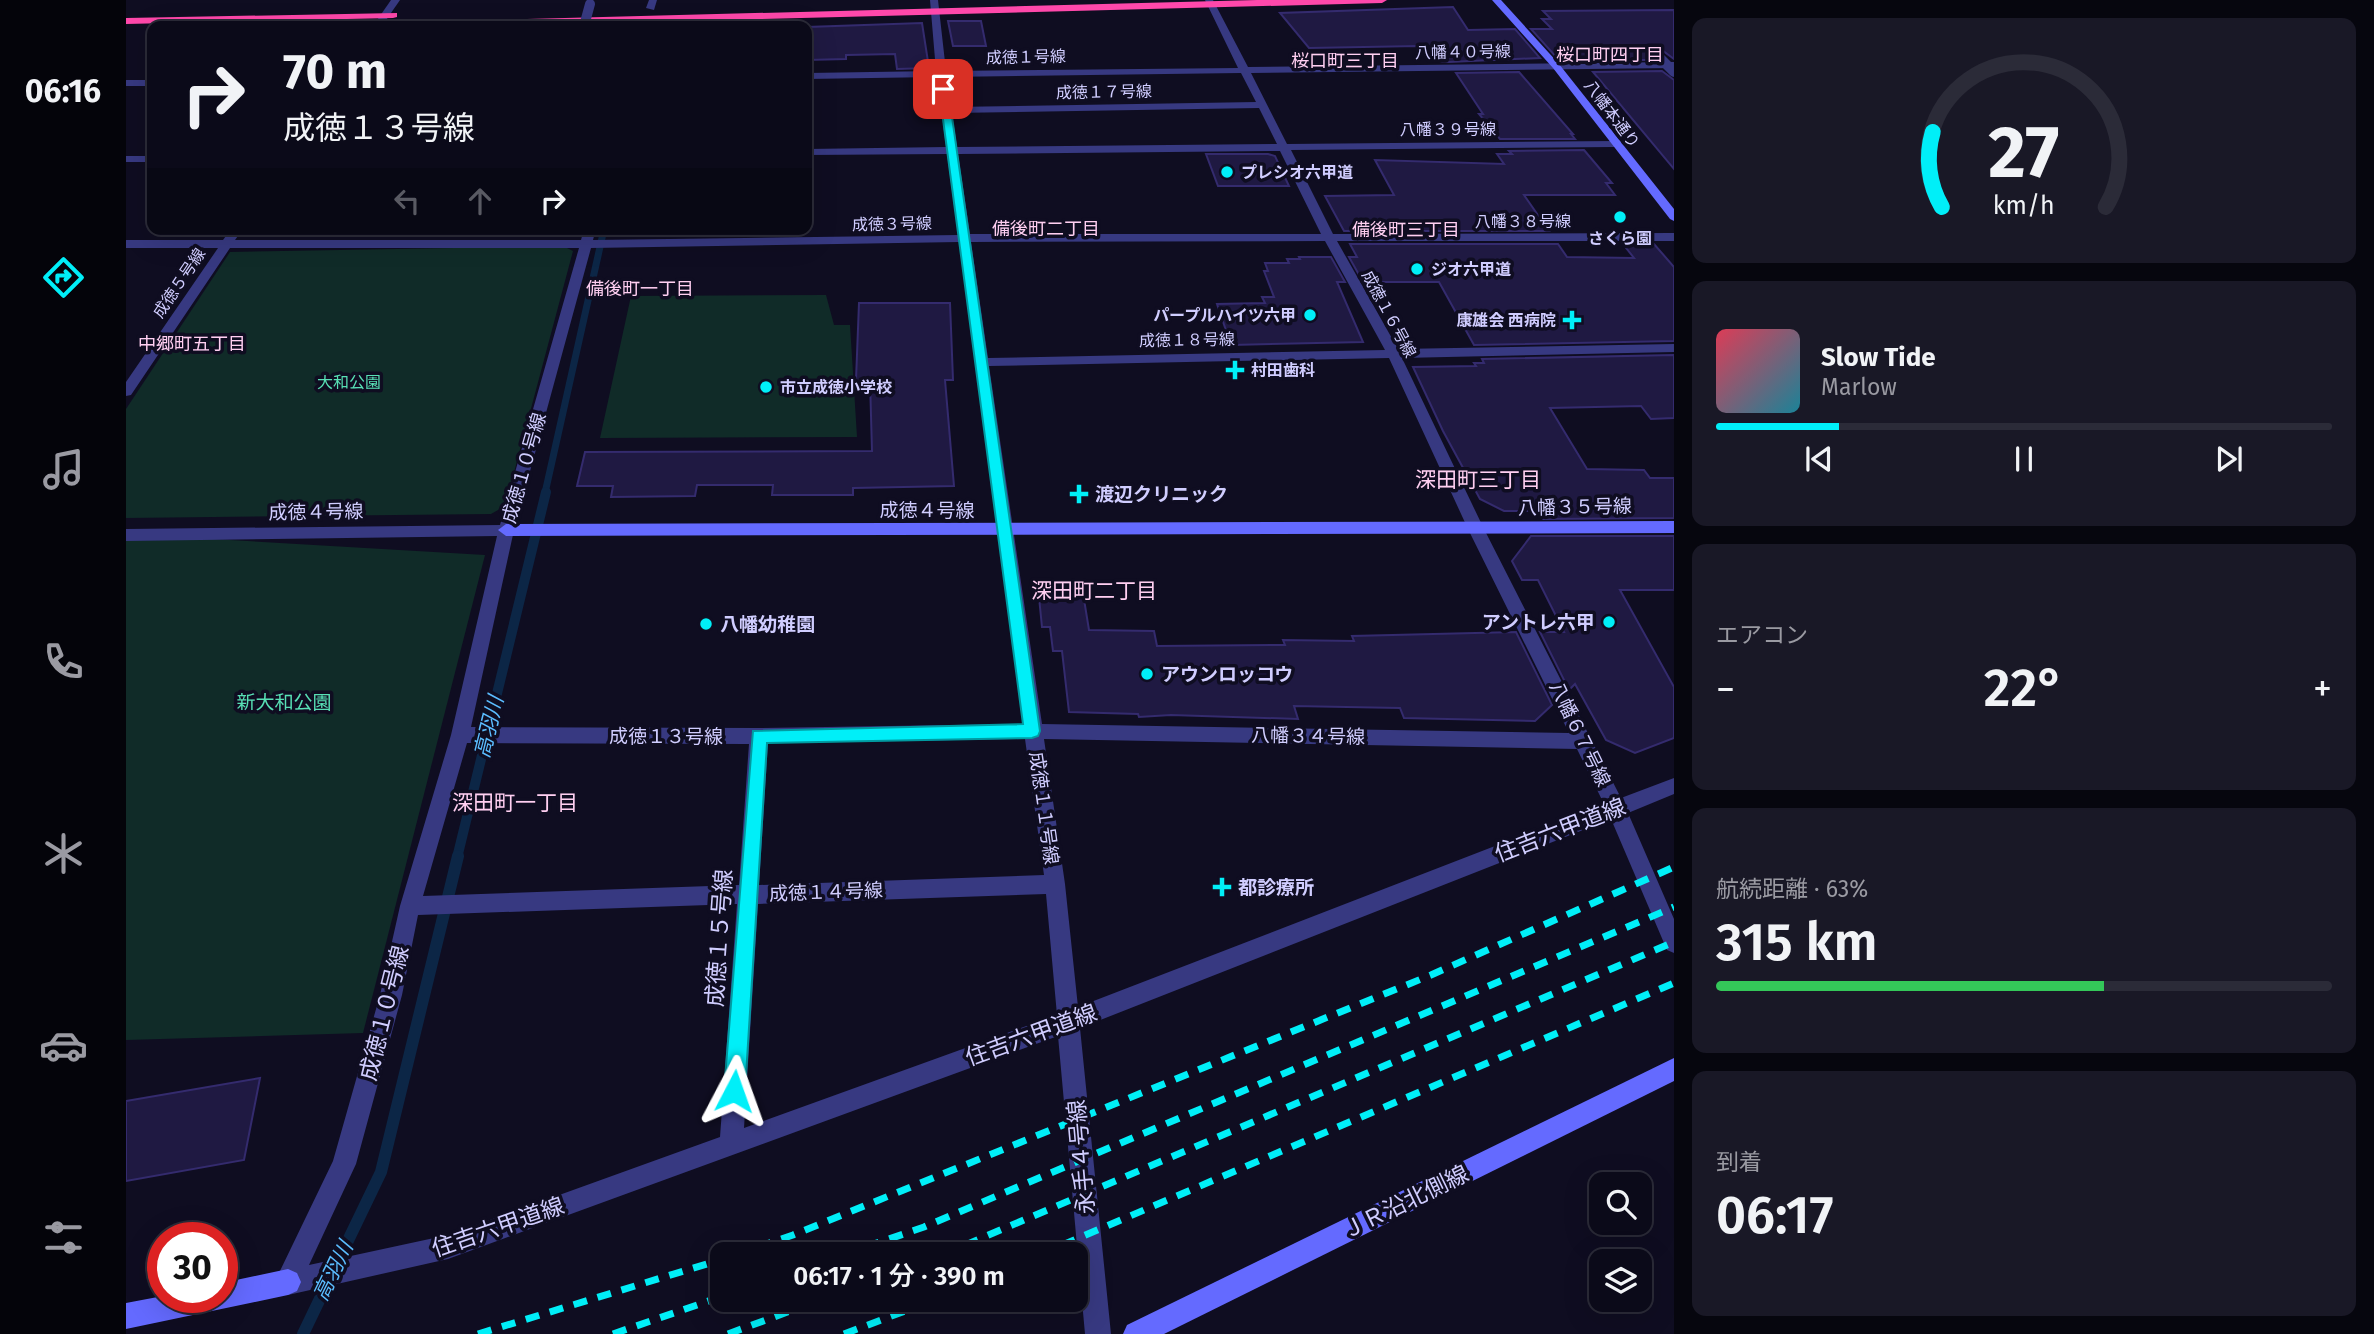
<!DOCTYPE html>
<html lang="ja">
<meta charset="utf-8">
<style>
:root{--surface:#0b0a19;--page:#191826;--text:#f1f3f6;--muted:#9a9aa2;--line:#2b2b38;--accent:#00eff8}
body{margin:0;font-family:"Fira Sans","Noto Sans JP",sans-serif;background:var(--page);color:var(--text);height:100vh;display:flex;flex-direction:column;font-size:26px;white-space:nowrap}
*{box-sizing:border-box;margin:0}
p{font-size:23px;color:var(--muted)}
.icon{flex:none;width:38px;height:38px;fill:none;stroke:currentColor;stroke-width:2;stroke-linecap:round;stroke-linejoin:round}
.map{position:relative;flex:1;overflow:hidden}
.drawer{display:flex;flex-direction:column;gap:18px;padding:18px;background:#06060e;width:700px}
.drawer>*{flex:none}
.top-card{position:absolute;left:21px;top:21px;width:665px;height:214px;border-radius:14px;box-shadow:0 7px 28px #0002,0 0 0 2px var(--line);background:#0b0a19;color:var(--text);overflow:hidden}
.controls{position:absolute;left:1463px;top:1172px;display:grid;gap:14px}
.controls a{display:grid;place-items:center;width:63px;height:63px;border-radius:14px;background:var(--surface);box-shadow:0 7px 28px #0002,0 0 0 2px var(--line);font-size:35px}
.speed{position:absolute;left:21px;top:1222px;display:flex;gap:14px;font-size:35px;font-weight:700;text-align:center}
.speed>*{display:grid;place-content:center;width:91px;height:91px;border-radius:50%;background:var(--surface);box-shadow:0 7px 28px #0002,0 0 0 2px var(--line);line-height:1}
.speed .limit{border:10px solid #d22;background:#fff;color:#111}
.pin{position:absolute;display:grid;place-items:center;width:60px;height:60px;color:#fff;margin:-30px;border-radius:14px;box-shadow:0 4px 10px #0006}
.me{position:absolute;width:77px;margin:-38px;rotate:4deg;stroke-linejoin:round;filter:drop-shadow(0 0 5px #0008)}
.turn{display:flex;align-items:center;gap:24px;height:147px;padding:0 21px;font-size:32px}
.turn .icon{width:91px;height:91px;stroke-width:2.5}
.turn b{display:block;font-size:49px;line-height:60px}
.lanes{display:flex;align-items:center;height:66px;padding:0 21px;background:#0003;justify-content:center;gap:35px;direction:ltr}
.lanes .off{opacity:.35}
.big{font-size:52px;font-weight:600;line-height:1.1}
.drawer .widget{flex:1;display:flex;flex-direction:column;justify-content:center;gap:10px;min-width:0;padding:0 24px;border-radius:14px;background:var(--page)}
.drawer .dial{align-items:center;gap:0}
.dial svg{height:182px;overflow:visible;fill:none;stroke:var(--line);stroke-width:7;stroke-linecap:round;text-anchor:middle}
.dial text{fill:var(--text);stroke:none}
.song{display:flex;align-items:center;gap:21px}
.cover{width:84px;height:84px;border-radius:10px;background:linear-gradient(135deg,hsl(350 70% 55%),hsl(190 70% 35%))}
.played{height:7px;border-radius:4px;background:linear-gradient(90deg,var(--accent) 20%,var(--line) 20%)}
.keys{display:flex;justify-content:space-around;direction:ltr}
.heat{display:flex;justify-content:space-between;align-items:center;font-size:38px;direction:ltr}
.charge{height:10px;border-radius:5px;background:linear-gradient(90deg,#34c759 63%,var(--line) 0)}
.trip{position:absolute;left:584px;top:1242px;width:378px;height:70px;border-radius:14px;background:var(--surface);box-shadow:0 7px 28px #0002,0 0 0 2px var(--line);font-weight:600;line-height:70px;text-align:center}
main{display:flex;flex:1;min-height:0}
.dock{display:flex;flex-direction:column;width:126px;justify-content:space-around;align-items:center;background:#04040a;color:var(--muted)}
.dock .icon{width:49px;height:49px}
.dock .current{color:var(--accent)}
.dock b{font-size:32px;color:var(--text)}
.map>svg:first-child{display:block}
.green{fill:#102b28}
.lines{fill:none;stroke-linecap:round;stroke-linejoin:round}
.stream-far2{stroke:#0c2646;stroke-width:7}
.stream-far1{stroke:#0c2646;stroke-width:10}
.stream{stroke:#0c2646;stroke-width:12}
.building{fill:#1f1942;stroke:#342b6e;stroke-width:2}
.street{fill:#373981;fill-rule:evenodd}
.secondary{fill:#646aff;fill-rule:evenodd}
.highway{fill:#ff48ab;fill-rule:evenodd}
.rail{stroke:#00eff8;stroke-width:7;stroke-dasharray:14 11;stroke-linecap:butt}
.street-bridge{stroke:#373981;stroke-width:10}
.route{fill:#00eff8;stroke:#009ba1;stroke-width:2}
.poi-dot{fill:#00eff8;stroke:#0f0d21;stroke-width:2.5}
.labels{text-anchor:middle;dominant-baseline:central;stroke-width:7;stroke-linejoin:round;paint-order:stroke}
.far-street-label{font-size:16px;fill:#d0cdff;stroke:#0f0d21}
.far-poi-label{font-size:16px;font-weight:bold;fill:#d0cdff;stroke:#0f0d21;text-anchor:start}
.far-park-label{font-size:16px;fill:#58e0b5;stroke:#0f0d21}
.far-neighbourhood-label{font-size:18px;fill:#ffcff1;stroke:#0f0d21}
.street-label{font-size:19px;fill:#d0cdff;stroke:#0f0d21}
.poi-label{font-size:19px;font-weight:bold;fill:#d0cdff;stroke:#0f0d21;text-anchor:start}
.park-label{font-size:19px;fill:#58e0b5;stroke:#0f0d21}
.neighbourhood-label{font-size:21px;fill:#ffcff1;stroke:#0f0d21}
.water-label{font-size:21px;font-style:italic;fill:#5bbdff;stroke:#0f0d21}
.near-street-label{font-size:23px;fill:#d0cdff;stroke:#0f0d21}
</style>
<main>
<nav class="dock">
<b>06:16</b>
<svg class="icon current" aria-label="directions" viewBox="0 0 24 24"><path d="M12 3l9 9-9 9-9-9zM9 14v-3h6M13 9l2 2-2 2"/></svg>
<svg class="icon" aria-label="music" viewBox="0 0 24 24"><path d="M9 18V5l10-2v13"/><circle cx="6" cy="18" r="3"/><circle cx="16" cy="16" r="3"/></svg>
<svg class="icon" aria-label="phone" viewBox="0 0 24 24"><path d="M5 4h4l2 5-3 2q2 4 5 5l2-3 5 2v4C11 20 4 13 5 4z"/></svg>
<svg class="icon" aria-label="climate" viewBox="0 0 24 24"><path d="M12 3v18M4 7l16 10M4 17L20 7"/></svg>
<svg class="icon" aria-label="car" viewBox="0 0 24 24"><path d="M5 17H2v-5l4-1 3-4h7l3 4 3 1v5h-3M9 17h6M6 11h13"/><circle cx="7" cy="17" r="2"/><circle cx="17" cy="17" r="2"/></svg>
<svg class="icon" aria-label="filters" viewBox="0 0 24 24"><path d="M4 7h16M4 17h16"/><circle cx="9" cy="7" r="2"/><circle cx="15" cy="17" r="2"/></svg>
</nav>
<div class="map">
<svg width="1548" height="1334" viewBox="0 0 1548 1334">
<rect width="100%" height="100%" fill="#0f0d21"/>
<!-- green -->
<g class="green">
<path d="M 437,246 L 447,251 L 379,506 L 365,514 L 0,518 L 0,409 L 104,252 Z"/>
<path d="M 700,295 L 708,325 L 724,325 L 731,437 L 474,438 L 505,296 Z"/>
<path d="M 0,534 L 359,555 L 237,1033 L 0,1040 Z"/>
</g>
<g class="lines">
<!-- stream-far2 -->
<path class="stream-far2" d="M 419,493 L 478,229"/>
<!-- stream-far1 -->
<path class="stream-far1" d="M 331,858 L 420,492"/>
<!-- stream -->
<path class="stream" d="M 177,1334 L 255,1172 L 332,856"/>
</g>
<!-- building -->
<g class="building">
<path d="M 1327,7 L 1342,30 L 1389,29 L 1414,58 L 1323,62 L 1303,60 L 1292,46 L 1183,48 L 1154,13 Z"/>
<path d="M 1548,10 L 1548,59 L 1533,48 L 1526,51 L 1525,60 L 1457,60 L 1455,57 L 1431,58 L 1405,29 L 1426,29 L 1416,19 L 1425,19 L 1417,11 Z"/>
<path d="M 822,21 L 855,21 L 860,46 L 827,46 Z"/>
<path d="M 796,23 L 803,68 L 771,69 L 769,54 L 720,55 L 720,59 L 681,60 L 681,27 Z"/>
<path d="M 1536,71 L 1548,80 L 1548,169 L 1467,72 Z"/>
<path d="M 1393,72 L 1447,134 L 1445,134 L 1449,139 L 1374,139 L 1353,114 L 1357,114 L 1330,73 Z"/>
<path d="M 1458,150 L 1486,183 L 1480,183 L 1489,195 L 1398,195 L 1423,231 L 1218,231 L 1199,196 L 1268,195 L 1249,160 L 1378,164 L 1371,154 L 1386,154 L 1383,151 Z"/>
<path d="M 1080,154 L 1142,154 L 1149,156 L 1163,186 L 1092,186 Z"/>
<path d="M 1224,244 L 1432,244 L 1441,257 L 1508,258 L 1497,244 L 1528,244 L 1548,267 L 1548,341 L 1348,345 L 1313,282 L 1237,282 L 1223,257 L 1231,257 Z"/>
<path d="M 1173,257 L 1205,257 L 1219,282 L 1211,282 L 1237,342 L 1105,345 L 1091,304 L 1139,303 L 1136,297 L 1148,297 L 1138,271 L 1142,271 L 1139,263 L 1163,263 L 1161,259 L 1174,259 Z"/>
<path d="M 733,303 L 824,303 L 827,380 L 819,380 L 828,486 L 727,488 L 727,495 L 646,495 L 647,485 L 571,485 L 569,496 L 485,497 L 487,486 L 451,486 L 459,452 L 746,451 L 744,380 L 730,380 Z"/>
<path d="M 1548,355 L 1548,418 L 1525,419 L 1515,406 L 1424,408 L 1461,469 L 1518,470 L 1524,478 L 1548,478 L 1548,518 L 1418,519 L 1424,511 L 1378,511 L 1354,499 L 1317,431 L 1287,367 L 1350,366 L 1348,363 L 1358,363 L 1356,359 Z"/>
<path d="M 1405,536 L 1548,536 L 1548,590 L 1494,590 L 1548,687 L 1548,738 L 1509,753 L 1480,740 L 1449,684 L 1443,690 L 1414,632 L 1438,632 L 1412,580 L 1396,580 L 1386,561 Z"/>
<path d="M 912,587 L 956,587 L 963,630 L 1028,631 L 1031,646 L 1159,645 L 1157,640 L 1228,641 L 1226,636 L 1390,632 L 1426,705 L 1409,721 L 1278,718 L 1274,708 L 1168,706 L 1172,719 L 1045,715 L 1013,717 L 1012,714 L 943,712 L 936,651 L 927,651 L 924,627 L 916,627 Z"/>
<path d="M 134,1078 L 118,1160 L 0,1181 L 0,1101 Z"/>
</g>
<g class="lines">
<!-- street -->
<g class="street">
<path d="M 265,0 L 274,0 L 256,26 L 247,26 Z"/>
<path d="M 523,0 L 531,0 L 528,10 L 520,8 Z"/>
<path d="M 804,0 L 812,0 L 820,71 L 1112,68 L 1079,0 L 1087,0 L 1122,67 L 1548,62 L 1548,68 L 1125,73 L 1161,144 L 1488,141 L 1493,144 L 1488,147 L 1165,150 L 1207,234 L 1548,233 L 1548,241 L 1211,241 L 1272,349 L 1548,344 L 1548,352 L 1276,358 L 1358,529 L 1495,798 L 1548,778 L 1548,794 L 1502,813 L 1548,919 L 1548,953 L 1541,950 L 1485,819 L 954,1028 L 985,1334 L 959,1334 L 932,1036 L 322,1259 L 162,1295 L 153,1291 L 149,1282 L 153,1273 L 207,1161 L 254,995 L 274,906 L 325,735 L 371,536 L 0,541 L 0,529 L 374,525 L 453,248 L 104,248 L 5,395 L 0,396 L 0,382 L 92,248 L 0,248 L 0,240 L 97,240 L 105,229 L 117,229 L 109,240 L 455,240 L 458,229 L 470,229 L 467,240 L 832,235 L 821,154 L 681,155 L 681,149 L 820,147 L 811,77 L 681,79 L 681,73 L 810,71 ZM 1115,73 L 1130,102 L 825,107 L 820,77 ZM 1133,108 L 1151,144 L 831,147 L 826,113 ZM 1154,151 L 1195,234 L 844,234 L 832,154 ZM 1199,241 L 1259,350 L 862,358 L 845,242 ZM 833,242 L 897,724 L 633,728 L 345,727 L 388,530 L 465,248 ZM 1263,358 L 1342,529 L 1443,733 L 916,724 L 863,366 ZM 899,739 L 918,875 L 633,885 L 642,743 ZM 918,739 L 1451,749 L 1478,804 L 952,1007 L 939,884 ZM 341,743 L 623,744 L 613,885 L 297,896 ZM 920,894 L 931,1015 L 618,1128 L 632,904 ZM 611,904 L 594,1137 L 322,1235 L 183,1265 L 230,1164 L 276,995 L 292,915 Z"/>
<rect x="0" y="80" width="26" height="6"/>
<rect x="0" y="156" width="26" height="6"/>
</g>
<!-- secondary -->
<g class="secondary">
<path d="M 1366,0 L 1375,0 L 1433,64 L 1548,209 L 1548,221 L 1544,219 L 1427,68 Z"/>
<path d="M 1548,521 L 1548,533 L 380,536 L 372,530 L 380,524 Z"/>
<path d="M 1548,1058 L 1548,1081 L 1038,1334 L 997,1334 L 1001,1325 Z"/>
<path d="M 162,1269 L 171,1273 L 175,1282 L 171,1291 L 162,1295 L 0,1329 L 0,1303 L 37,1296 L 96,1297 L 96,1283 Z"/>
</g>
<!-- highway -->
<g class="highway">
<path d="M 1131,0 L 1261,0 L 1256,3 L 367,26 L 242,26 L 248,23 Z"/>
<path d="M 271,13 L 271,17 L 267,18 L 0,24 L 0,18 Z"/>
</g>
<!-- rail -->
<g class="rail">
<path d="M 608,1255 L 667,1235 L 1305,975 L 1548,867"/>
<path d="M 716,1255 L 798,1227 L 1548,907"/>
<path d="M 816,1255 L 1548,942"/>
<path d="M 913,1255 L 1548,983"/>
<path d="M 352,1334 L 597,1259"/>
<path d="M 487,1334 L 597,1296"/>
<path d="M 602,1334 L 694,1300"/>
<path d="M 718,1334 L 808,1300"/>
</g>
<!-- street-bridge -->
<g class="street-bridge">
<path d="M 458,26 L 464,4"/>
<path d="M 1532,56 L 1548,72"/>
</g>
</g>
<!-- route -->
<path class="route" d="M 817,86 L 822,89 L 914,731 L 912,736 L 906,738 L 641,743 L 619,1091 L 616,1099 L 608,1102 L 601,1099 L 598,1091 L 627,731 L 897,724 L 813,89 Z"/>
<!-- markers -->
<g class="poi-dot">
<circle cx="1101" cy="172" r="7"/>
<circle cx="1494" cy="217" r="7"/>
<circle cx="1291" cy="269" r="7"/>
<circle cx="1184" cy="315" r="7"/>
<path d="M1442.5 309.5h7v7h7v7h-7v7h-7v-7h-7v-7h7z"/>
<path d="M1105.5 359.5h7v7h7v7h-7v7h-7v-7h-7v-7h7z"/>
<circle cx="640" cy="387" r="7"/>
<path d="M949.5 483.5h7v7h7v7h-7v7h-7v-7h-7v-7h7z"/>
<circle cx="1483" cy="622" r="7"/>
<circle cx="580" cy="624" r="7"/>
<circle cx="1021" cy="674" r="7"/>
<path d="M1092.5 876.5h7v7h7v7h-7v7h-7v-7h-7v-7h7z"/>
</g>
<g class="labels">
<!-- far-street labels -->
<g class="far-street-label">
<text transform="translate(1337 52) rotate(-1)">八幡４０号線</text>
<text transform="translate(900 57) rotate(-1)">成徳１号線</text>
<text transform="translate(978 92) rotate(-1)">成徳１７号線</text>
<text transform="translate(1486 114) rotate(53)">八幡本通り</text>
<text x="1322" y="129">八幡３９号線</text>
<text x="1397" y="221">八幡３８号線</text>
<text transform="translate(766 224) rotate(-1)">成徳３号線</text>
<text transform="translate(53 283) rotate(-56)">成徳５号線</text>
<text transform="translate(1263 314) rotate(62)">成徳１６号線</text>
<text transform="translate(1061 340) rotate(-1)">成徳１８号線</text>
</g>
<!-- far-poi labels -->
<g class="far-poi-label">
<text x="1115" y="172">プレシオ六甲道</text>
<text x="1494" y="238" text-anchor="middle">さくら園</text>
<text x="1305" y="269">ジオ六甲道</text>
<text x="1170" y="315" text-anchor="end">パープルハイツ六甲</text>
<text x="1430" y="320" text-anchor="end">康雄会 西病院</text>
<text x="1125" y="370">村田歯科</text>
<text x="654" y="387">市立成徳小学校</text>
</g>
<!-- far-park labels -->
<g class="far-park-label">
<text x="223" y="382">大和公園</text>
</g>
<!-- far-neighbourhood labels -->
<g class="far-neighbourhood-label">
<text x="1484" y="55">桜口町四丁目</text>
<text x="1219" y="61">桜口町三丁目</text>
<text x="920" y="229">備後町二丁目</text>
<text x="1280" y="230">備後町三丁目</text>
<text x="514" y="289">備後町一丁目</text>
<text x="66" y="344">中郷町五丁目</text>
</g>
<!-- street labels -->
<g class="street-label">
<text transform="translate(398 468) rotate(-74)">成徳１０号線</text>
<text transform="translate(1449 507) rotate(-1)">八幡３５号線</text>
<text x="801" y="510">成徳４号線</text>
<text transform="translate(190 512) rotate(-1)">成徳４号線</text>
<text transform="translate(1454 734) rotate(64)">八幡６７号線</text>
<text x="540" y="736">成徳１３号線</text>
<text transform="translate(1182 736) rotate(1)">八幡３４号線</text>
<text transform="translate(918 808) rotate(82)">成徳１１号線</text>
<text transform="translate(700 892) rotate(-2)">成徳１４号線</text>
</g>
<!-- poi labels -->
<g class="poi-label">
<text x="969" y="494">渡辺クリニック</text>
<text x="1469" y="622" text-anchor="end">アントレ六甲</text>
<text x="594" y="624">八幡幼稚園</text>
<text x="1035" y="674">アウンロッコウ</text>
<text x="1112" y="887">都診療所</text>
</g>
<!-- park labels -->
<g class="park-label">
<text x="158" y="702">新大和公園</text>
</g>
<!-- neighbourhood labels -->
<g class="neighbourhood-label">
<text x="1352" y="480">深田町三丁目</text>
<text x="968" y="591">深田町二丁目</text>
<text x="389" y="803">深田町一丁目</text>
</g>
<!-- water labels -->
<g class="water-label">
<text transform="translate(363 727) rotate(-76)">高羽川</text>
<text transform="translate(207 1271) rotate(-64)">高羽川</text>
</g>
<!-- near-street labels -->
<g class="near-street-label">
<text transform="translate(1434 830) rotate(-21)">住吉六甲道線</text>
<text transform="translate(593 938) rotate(-86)">成徳１５号線</text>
<text transform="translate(258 1013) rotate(-76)">成徳１０号線</text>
<text transform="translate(905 1035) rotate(-20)">住吉六甲道線</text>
<text transform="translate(955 1157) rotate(-95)">永手４号線</text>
<text transform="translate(1279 1202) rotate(-26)">ＪＲ沿北側線</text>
<text transform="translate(372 1227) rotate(-19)">住吉六甲道線</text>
</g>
</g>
</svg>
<div class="controls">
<a><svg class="icon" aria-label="search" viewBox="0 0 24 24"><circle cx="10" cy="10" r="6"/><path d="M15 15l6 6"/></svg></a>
<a><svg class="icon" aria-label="layers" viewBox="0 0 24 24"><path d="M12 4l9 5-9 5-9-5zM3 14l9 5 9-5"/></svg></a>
</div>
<div class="speed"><div class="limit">30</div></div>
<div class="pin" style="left:817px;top:89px;background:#d93025"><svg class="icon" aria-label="arrive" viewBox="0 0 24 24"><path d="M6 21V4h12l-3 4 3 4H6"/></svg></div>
<svg class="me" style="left:608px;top:1091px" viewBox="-20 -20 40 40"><path d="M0-17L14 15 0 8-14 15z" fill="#00eff8" stroke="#fff" stroke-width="4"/></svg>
<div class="trip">06:17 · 1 分 · 390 m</div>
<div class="top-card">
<div class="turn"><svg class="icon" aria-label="right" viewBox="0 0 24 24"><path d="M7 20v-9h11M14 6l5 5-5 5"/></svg><div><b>70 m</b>成徳１３号線</div></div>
<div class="lanes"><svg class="icon off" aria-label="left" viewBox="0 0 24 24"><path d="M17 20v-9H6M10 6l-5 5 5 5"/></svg><svg class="icon off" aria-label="ahead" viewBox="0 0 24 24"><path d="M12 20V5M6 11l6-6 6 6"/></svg><svg class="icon" aria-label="right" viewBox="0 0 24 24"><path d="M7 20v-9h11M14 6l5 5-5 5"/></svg></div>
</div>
</div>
<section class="drawer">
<div class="widget dial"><svg viewBox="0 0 100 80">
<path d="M14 69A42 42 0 1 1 86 69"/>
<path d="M14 69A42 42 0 0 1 10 36" stroke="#00eff8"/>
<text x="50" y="56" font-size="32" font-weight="700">27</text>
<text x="50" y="72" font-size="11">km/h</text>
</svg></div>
<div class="widget">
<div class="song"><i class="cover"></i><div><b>Slow Tide</b><p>Marlow</p></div></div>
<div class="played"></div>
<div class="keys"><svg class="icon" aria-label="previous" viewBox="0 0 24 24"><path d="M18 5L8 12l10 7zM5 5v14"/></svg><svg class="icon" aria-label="pause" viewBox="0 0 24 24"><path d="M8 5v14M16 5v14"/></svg><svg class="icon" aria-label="next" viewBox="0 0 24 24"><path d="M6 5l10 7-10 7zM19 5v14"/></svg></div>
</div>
<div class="widget"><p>エアコン</p>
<div class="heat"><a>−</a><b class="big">22°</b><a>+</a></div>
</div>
<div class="widget"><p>航続距離 · 63%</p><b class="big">315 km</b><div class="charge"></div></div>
<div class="widget"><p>到着</p><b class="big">06:17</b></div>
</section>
</main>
